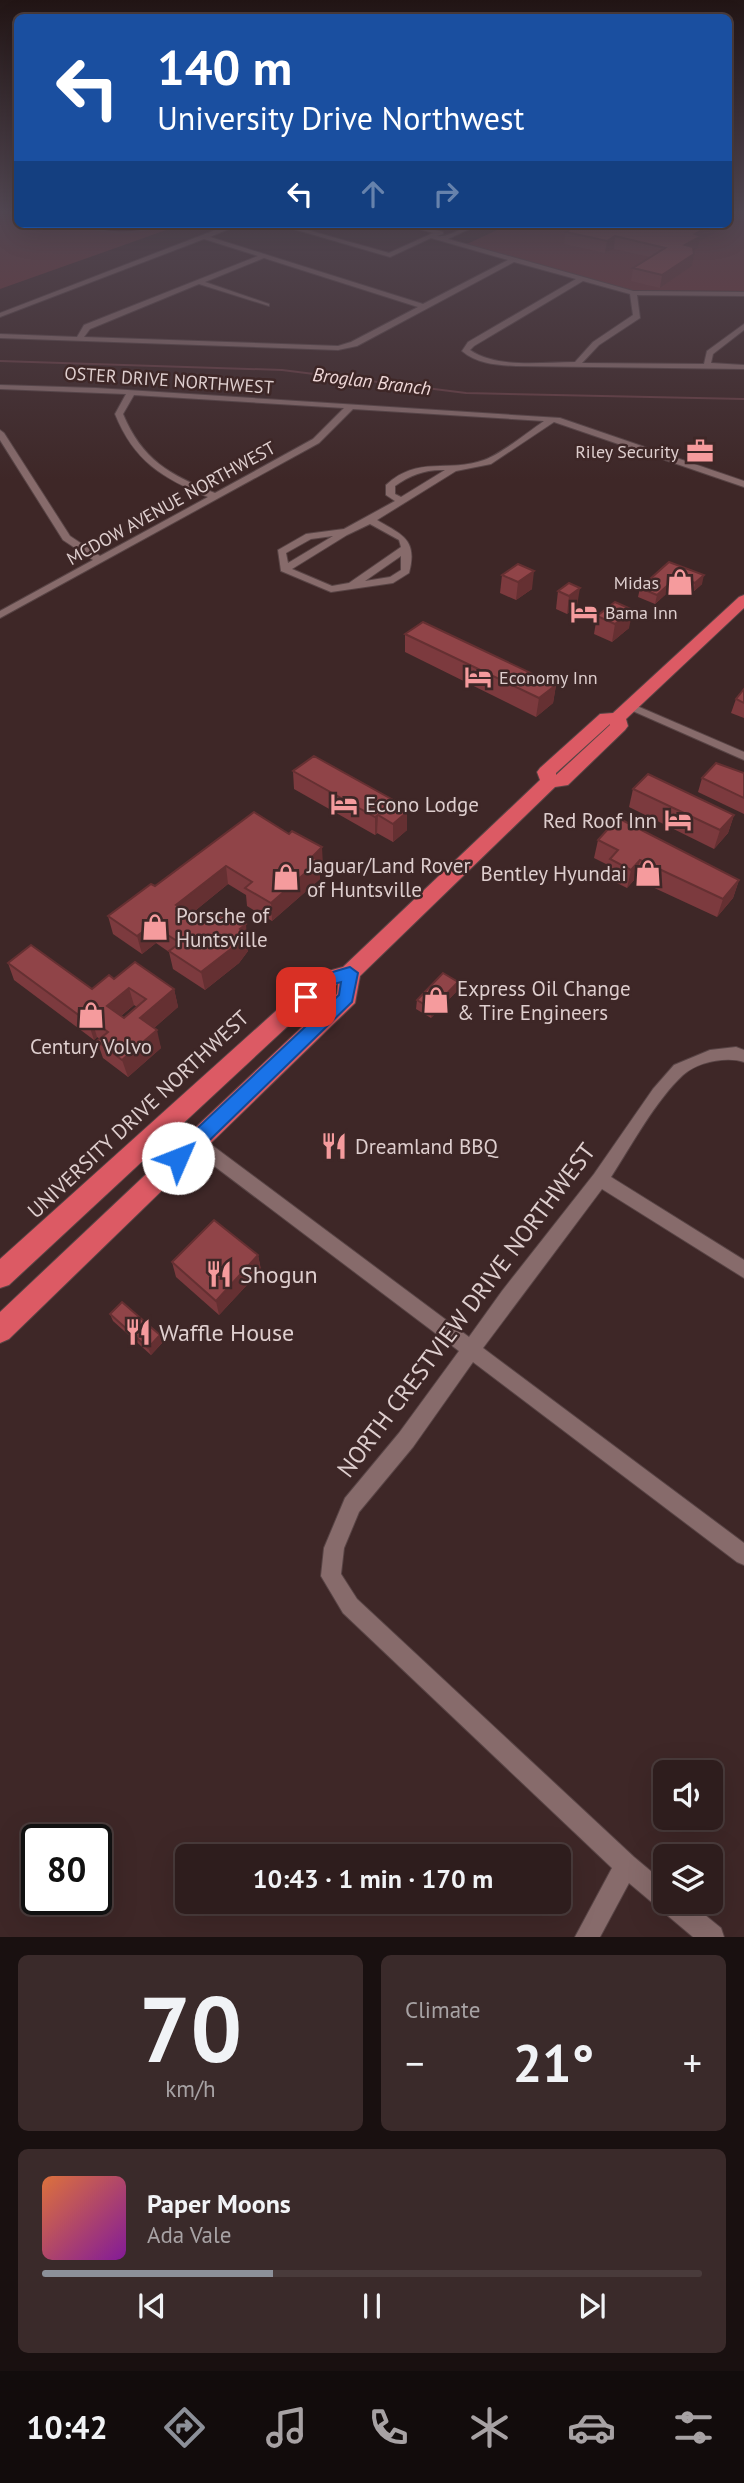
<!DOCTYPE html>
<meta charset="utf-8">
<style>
:root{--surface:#2e1d1d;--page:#3a2a2a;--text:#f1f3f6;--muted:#a7a2a4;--line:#493b3b;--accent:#8c9099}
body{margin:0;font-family:"PT Sans",sans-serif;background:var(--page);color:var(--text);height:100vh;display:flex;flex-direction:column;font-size:26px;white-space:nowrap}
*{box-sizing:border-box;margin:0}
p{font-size:23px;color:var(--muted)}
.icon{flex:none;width:38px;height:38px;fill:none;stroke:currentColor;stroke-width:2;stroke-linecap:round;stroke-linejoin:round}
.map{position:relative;height:1937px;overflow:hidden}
.side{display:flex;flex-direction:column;gap:18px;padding:18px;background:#191010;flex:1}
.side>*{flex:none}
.banner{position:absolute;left:14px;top:14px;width:718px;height:214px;border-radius:10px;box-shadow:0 7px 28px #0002,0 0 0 2px var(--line);background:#1a4fa0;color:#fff;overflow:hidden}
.buttons{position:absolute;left:653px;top:1760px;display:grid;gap:14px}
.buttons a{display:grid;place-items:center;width:70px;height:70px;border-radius:10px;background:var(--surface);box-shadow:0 7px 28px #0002,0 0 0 2px var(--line);font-size:35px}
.speed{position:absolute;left:21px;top:1824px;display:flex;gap:14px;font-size:35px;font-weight:700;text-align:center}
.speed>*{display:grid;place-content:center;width:91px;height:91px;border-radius:50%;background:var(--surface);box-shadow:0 7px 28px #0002,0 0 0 2px var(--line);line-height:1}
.speed .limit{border:4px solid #111;border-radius:10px;background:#fff;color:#111}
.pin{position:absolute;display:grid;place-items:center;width:60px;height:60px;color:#fff;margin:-30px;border-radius:14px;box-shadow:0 4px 10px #0006}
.me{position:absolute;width:77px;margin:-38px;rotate:46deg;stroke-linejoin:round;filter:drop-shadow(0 0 5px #0008)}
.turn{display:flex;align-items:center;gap:24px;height:147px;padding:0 28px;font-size:32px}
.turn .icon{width:91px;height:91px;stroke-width:2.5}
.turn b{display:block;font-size:49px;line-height:60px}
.lanes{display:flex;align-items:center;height:66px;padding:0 28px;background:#0003;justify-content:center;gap:35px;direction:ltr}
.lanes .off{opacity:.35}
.big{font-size:52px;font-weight:700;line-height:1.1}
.side .widget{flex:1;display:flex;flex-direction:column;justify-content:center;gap:10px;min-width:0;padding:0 24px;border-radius:10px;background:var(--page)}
.side .dial{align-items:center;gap:0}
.dial b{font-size:91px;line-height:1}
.song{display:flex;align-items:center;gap:21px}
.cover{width:84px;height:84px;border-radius:10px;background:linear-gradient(135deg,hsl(20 70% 55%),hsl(290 70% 35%))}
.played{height:7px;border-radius:4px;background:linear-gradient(90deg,var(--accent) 35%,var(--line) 35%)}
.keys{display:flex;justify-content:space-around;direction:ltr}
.heat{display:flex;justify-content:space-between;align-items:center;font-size:38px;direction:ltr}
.side .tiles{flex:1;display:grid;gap:18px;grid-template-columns:1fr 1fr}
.widget:last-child{grid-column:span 2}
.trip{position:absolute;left:175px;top:1844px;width:396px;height:70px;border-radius:10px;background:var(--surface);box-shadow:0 7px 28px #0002,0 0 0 2px var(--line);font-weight:700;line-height:70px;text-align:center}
.tab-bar{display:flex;height:112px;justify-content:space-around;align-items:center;background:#120c0c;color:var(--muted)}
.tab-bar .icon{width:49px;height:49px}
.tab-bar .current{color:var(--accent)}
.tab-bar b{font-size:32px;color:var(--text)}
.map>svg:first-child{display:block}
.green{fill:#733236}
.water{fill:#330007;stroke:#663e43;stroke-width:2}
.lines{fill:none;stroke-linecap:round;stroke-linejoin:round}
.stream{stroke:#663e43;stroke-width:2}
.minor-casing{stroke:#584445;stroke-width:2}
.highway-casing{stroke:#584445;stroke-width:2}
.minor{fill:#876b6b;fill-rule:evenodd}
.highway{fill:#dc5a64;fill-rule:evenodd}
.wall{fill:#7c3a3e;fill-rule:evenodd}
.shaded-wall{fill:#653032}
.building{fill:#904448;stroke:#653032;stroke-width:2;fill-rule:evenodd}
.route{fill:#1a73e8;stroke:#114b97;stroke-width:2}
.labels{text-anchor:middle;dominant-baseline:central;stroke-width:5;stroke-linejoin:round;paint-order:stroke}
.far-street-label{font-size:18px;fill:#decece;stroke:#3e2727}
.far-poi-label{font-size:18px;fill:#decece;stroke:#3e2727;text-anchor:end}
.far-water-label{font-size:19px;font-style:italic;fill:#efd7d7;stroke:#3e2727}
.poi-label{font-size:21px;fill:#decece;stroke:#3e2727;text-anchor:start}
.street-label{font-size:21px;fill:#decece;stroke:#3e2727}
.near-poi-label{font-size:24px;fill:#decece;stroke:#3e2727;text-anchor:start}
.near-street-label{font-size:24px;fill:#decece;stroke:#3e2727}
</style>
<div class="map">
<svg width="744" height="1937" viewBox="0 0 744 1937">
<rect width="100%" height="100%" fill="#3e2727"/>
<!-- green -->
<g class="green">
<path d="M 0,209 L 17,209 L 18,224 L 183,224 L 0,289 Z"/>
<path d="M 728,209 L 744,209 L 744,291 L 628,290 L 467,244 L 510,224 L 728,224 Z"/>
</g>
<!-- water -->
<path class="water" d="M 59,224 L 153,224 L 154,227 C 133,236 103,232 83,227 C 74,225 64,228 55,227 Z"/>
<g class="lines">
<!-- stream -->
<path class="stream" d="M 0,361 L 282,370 L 466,393 L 744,399"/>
<defs>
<g id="minor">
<path d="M 231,224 L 240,224 L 210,237 L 423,304 L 508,260 L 431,238 L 390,257 L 276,224 L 286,224 L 389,253 L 433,233 L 403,224 L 413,224 L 443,232 L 443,234 L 437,236 C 451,238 465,224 480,224 L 448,239 L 633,291 L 744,292 L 744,296 L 637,295 L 640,318 L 599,345 L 582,363 L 704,364 L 707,351 L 744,324 L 744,330 L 713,354 L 711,363 L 744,365 L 744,369 L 516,366 C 497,365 477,364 462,351 L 468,342 L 576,279 L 514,262 L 357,346 L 338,350 L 0,338 L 0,334 L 77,337 L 84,325 L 258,256 L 204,239 L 0,317 L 0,313 ZM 264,258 L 418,307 L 351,342 L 338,346 L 84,337 L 90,329 L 199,284 L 269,306 L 269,304 L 205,282 ZM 583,281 L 630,294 L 633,315 L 593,342 L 575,362 C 543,362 498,369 470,350 L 474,346 Z"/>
<path d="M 0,385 L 96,388 L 560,418 L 744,481 L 744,487 L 554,422 L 491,464 L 456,471 L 377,520 C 402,535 418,539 409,573 L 393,583 L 331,592 L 281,571 L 278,550 L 306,534 L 344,529 L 395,501 L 386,495 L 386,485 C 418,455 449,473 484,460 C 501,454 528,432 544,421 L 353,409 L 319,443 L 0,618 L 0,611 L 93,560 L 63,540 L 0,440 L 0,430 L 4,433 L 70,536 L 100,556 L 208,497 C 162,478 134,461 115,414 L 126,394 L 0,389 ZM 134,395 L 344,408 L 313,439 L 215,493 C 170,475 142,460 123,414 ZM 445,470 L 401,497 L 395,494 L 395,486 C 410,475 426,469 445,470 ZM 370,524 L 399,540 L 401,547 L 349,583 L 332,586 L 292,569 L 347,535 ZM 333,536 L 288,563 L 286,553 L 311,539 ZM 401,556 L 401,570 L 390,577 L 365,581 Z"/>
<path d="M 630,703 L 744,752 L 744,760 L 626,708 L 626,704 Z"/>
<path d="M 736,1047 L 744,1050 L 744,1062 C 727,1056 697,1062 683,1075 C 656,1100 631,1146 611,1177 L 744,1260 L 744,1278 L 602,1189 L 483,1348 L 744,1543 L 744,1565 L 737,1562 L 473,1362 L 413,1447 L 359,1512 L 344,1548 L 341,1574 L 357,1599 L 634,1857 L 665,1883 L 665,1902 L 689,1902 L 721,1928 L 724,1937 L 693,1937 L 629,1883 L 600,1937 L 575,1937 L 612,1868 L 343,1613 L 321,1576 L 324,1548 L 345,1498 L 399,1433 L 459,1351 L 189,1147 L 187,1142 L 189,1137 L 195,1135 L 201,1137 L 469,1337 L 502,1291 L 594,1174 L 653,1089 L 674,1065 L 710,1050 Z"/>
</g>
<path id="highway" d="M 744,595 L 744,608 L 626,719 L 628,726 L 625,730 L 568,785 L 555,787 L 360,976 L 355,1003 L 9,1339 L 0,1343 L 0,1312 L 337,994 L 338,984 L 331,986 L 9,1285 L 0,1288 L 0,1259 L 317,974 L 343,967 L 540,780 L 537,772 L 540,768 L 600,714 L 613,713 L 739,597 ZM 610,724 L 610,725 L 556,775 L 556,773 Z"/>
</defs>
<!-- minor casing -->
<use href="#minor" class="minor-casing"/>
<!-- highway casing -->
<use href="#highway" class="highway-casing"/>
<!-- minor -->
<use href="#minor" class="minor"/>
<!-- highway -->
<use href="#highway" class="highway"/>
</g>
<!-- wall -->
<g class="wall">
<path d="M 732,212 L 729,224 L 699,242 L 698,248 L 694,251 L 692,266 L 660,288 L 631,281 L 633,268 L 650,257 L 614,249 L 605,253 L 564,244 L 566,228 L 626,226 Z"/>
<path d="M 669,562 L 702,584 L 693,592 L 676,585 L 655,604 L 638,597 L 640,588 Z"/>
<path d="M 502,575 L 532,589 L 516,600 L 500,593 Z"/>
<path d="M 569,583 L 577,606 L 567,614 L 556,609 L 558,591 Z"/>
<path d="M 597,616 L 629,628 L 612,642 L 594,634 Z"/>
<path d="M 405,634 L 556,685 L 553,703 L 536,717 L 405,652 Z"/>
<path d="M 744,689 L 744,718 L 731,713 L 736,699 Z"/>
<path d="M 293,771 L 395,805 L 407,812 L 407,830 L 393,842 L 377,833 L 375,835 L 294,789 Z"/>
<path d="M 744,773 L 744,814 L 698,792 L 702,778 Z"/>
<path d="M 633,789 L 734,815 L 728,833 L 714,849 L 629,807 Z"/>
<path d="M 254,812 L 323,866 L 320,869 L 320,879 L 272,921 L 247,906 L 246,895 L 228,884 L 191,914 L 204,922 L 248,942 L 247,943 L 248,951 L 239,963 L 205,990 L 173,969 L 169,952 L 156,943 L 142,954 L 113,934 L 108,916 L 155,886 Z"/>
<path d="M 598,840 L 739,880 L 733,898 L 717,917 L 635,879 L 627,888 L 605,877 L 608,865 L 594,858 Z"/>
<path d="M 8,963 L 92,989 L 114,979 L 174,989 L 178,1007 L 154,1028 L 161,1048 L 128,1077 L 103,1058 L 97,1041 L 100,1039 L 97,1037 L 94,1040 L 14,980 ZM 134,1005 L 137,1007 L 124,1018 L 121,1016 Z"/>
<path d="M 457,991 L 431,1018 L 416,1009 L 417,1000 Z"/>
<path d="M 258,1255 L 261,1270 L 219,1315 L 176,1277 L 172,1262 Z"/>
<path d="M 110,1314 L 163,1342 L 151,1355 L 113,1321 Z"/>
</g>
<!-- shaded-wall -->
<g class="shaded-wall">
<path d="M 732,212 L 729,224 L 699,242 L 698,248 L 683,257 L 685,245 L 695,234 L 712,224 L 728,224 L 728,214 Z"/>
<path d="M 615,236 L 614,249 L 605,253 L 607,241 Z"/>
<path d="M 694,254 L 692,266 L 660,288 L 662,275 Z"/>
<path d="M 534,571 L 532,589 L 516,600 L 518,582 Z"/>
<path d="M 704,575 L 702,584 L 693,592 L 695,583 Z"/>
<path d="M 678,576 L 676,585 L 655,604 L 657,595 Z"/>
<path d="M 580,588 L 577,606 L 567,614 L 569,596 Z"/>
<path d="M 633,610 L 629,628 L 612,642 L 615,624 Z"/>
<path d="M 556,685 L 553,703 L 536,717 L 539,698 Z"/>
<path d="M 407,812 L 407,830 L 393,842 L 393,824 Z"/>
<path d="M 378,815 L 377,833 L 375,835 L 375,817 Z"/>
<path d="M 734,815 L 728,833 L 714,849 L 720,830 Z"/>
<path d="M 322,847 L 323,866 L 320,869 L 320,879 L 272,921 L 271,903 L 312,857 Z"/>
<path d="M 640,860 L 635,879 L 627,888 L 631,870 Z"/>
<path d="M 226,866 L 228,884 L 180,923 L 176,905 Z"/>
<path d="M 739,880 L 733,898 L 717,917 L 723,899 Z"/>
<path d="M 246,924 L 248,951 L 239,963 L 205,990 L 201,972 Z"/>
<path d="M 152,925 L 156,943 L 142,954 L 137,936 Z"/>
<path d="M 458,982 L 457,991 L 431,1018 L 432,1009 Z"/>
<path d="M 129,988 L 134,1005 L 112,1023 L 107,1006 Z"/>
<path d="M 174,989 L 178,1007 L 145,1036 L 140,1018 Z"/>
<path d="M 92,1020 L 97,1037 L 94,1040 L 88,1022 Z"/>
<path d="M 157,1030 L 161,1048 L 128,1077 L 122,1060 Z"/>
<path d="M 258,1255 L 261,1270 L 219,1315 L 216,1301 Z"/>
<path d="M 160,1335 L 163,1342 L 151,1355 L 148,1348 Z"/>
</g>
<!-- building -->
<g class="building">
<path d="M 573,224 L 615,224 L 626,226 L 630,224 L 712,224 L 695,234 L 701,236 L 685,245 L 693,247 L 694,254 L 662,275 L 633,268 L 665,248 L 615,236 L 607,241 L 566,232 L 570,229 L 566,228 Z"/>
<path d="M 669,562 L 704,575 L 695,583 L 678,576 L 657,595 L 640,588 Z"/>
<path d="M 518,564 L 534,571 L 518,582 L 502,575 Z"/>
<path d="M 569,583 L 580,588 L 569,596 L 558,591 Z"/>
<path d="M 615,602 L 633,610 L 615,624 L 597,616 Z"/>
<path d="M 423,622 L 556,685 L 539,698 L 405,634 Z"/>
<path d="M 744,689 L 744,703 L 736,699 Z"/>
<path d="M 314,756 L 395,801 L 392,803 L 407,812 L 393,824 L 378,815 L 375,817 L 293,771 Z"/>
<path d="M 716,763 L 744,773 L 744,798 L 702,778 Z"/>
<path d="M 648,774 L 734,815 L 720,830 L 633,789 Z"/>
<path d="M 254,812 L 289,834 L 292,831 L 322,847 L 312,857 L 319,861 L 271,903 L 245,888 L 252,882 L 226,866 L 176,905 L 204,922 L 214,913 L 220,917 L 229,913 L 246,924 L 240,929 L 246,933 L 236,945 L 201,972 L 169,951 L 180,943 L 152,925 L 137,936 L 108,916 L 151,884 L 155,886 Z"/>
<path d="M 618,818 L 739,880 L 723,899 L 640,860 L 631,870 L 610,859 L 618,850 L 598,840 Z"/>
<path d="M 31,945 L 92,989 L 109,975 L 114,979 L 135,962 L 174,989 L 140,1018 L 157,1030 L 122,1060 L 97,1041 L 108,1032 L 92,1020 L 88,1022 L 8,963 ZM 129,988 L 146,999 L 124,1018 L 107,1006 Z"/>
<path d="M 443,973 L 458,982 L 432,1009 L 417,1000 Z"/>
<path d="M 214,1220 L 258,1255 L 216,1301 L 172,1262 Z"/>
<path d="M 122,1302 L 160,1335 L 148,1348 L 110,1314 Z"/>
</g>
<!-- sky -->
<linearGradient id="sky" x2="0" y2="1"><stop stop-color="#221515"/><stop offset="0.44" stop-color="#524752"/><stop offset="1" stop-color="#524752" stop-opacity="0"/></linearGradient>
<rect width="744" height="480" fill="url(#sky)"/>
<!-- route -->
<path class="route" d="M 350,967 L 358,973 L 352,1002 L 185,1164 L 178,1166 L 172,1164 L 169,1158 L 172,1152 L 339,995 L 341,982 L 330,985 L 306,1003 L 300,1001 L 298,997 C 310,977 329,973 350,967 Z"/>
<!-- icons -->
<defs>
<symbol id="office-bare" viewBox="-9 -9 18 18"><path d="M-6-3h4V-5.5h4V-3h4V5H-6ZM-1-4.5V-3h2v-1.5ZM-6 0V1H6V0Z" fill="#f59b9d" stroke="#3e2727" stroke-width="2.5" paint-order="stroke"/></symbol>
<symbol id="shop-bare" viewBox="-9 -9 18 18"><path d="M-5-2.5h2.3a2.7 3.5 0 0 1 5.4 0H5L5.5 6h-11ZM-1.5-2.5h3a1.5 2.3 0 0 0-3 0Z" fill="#f59b9d" stroke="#3e2727" stroke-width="2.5" paint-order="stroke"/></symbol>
<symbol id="hotel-bare" viewBox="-9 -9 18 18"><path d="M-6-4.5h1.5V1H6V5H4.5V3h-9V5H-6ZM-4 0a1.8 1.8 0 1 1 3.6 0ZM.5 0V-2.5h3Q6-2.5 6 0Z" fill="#f59b9d" stroke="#3e2727" stroke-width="2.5" paint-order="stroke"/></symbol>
<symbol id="restaurant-bare" viewBox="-9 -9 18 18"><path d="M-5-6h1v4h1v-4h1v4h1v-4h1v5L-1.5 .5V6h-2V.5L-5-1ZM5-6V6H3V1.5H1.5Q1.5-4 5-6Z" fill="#f59b9d" stroke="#3e2727" stroke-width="2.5" paint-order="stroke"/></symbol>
</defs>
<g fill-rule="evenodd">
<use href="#office-bare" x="681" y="432" width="38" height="38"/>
<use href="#shop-bare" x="661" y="563" width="38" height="38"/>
<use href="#hotel-bare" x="565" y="593" width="38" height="38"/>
<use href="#hotel-bare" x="459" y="658" width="38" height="38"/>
<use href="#hotel-bare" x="325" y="785" width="38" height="38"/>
<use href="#hotel-bare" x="659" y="801" width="38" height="38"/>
<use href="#shop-bare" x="629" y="854" width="38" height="38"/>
<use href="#shop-bare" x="267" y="858" width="38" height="38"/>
<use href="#shop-bare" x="136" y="908" width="38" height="38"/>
<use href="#shop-bare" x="417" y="981" width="38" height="38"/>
<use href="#shop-bare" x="72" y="996" width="38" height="38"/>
<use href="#restaurant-bare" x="315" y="1127" width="38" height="38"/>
<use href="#restaurant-bare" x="200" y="1255" width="38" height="38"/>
<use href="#restaurant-bare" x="119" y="1313" width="38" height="38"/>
</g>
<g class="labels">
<!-- far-street labels -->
<g class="far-street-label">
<text transform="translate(169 380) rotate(4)">OSTER DRIVE NORTHWEST</text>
<text transform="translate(171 503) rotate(-29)">MCDOW AVENUE NORTHWEST</text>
</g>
<!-- far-poi labels -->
<g class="far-poi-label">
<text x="679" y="451">Riley Security</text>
<text x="659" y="582">Midas</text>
<text x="605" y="612" text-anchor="start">Bama Inn</text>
<text x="499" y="677" text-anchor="start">Economy Inn</text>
</g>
<!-- far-water labels -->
<g class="far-water-label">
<text transform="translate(372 381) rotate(7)">Broglan Branch</text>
</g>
<!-- poi labels -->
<g class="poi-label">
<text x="365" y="804">Econo Lodge</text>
<text x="657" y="820" text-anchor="end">Red Roof Inn</text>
<text x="307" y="865">Jaguar/Land Rover<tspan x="307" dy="24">of Huntsville</tspan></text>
<text x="627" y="873" text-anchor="end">Bentley Hyundai</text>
<text x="176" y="915">Porsche of<tspan x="176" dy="24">Huntsville</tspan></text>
<text x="457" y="988">Express Oil Change<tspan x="457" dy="24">&amp; Tire Engineers</tspan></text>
<text x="91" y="1046" text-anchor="middle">Century Volvo</text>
<text x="355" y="1146">Dreamland BBQ</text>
</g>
<!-- street labels -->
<g class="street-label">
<text transform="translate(138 1114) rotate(-43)">UNIVERSITY DRIVE NORTHWEST</text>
</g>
<!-- near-poi labels -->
<g class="near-poi-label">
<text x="240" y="1274">Shogun</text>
<text x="159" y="1332">Waffle House</text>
</g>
<!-- near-street labels -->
<g class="near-street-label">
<text transform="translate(466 1310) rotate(-53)">NORTH CRESTVIEW DRIVE NORTHWEST</text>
</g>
</g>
</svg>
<div class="buttons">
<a><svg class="icon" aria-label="sound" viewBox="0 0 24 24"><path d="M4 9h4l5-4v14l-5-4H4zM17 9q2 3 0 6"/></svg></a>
<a><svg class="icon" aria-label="layers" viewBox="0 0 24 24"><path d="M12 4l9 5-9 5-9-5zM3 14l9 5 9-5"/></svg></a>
</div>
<div class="speed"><div class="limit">80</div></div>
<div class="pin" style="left:306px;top:997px;background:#d93025"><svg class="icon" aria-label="arrive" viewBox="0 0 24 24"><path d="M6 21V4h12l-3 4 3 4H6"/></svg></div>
<svg class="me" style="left:178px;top:1158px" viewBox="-20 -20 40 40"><circle r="19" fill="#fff"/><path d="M0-13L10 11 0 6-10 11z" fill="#1a73e8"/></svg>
<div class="trip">10:43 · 1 min · 170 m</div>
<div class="banner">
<div class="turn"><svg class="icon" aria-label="left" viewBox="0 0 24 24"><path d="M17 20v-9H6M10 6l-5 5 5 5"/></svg><div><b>140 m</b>University Drive Northwest</div></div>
<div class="lanes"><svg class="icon" aria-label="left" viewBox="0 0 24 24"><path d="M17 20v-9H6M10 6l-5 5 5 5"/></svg><svg class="icon off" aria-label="ahead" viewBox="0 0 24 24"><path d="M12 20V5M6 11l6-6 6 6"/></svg><svg class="icon off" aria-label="right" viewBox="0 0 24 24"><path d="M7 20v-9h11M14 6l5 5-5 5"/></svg></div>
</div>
</div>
<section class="side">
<div class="tiles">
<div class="widget dial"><b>70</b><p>km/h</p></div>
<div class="widget"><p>Climate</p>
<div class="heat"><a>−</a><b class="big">21°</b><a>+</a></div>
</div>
<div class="widget">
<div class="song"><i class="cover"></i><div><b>Paper Moons</b><p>Ada Vale</p></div></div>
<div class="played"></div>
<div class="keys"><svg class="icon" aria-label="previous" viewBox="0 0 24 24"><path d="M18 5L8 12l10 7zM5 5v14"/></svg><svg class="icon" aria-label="pause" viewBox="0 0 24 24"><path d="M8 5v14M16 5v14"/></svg><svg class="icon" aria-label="next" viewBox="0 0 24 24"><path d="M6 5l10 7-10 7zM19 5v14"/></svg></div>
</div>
</div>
</section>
<nav class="tab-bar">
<b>10:42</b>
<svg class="icon current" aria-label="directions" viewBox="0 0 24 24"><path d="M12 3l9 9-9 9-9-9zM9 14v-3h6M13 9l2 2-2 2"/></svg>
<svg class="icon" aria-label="music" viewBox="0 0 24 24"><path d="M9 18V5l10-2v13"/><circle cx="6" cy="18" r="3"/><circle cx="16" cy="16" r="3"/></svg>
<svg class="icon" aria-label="phone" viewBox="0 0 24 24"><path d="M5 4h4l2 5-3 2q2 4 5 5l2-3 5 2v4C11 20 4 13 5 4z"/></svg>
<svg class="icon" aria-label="climate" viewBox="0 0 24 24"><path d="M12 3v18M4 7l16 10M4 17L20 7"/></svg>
<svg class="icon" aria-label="car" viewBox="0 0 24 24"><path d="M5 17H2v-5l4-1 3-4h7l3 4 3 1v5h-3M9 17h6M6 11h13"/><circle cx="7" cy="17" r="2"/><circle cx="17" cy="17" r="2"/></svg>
<svg class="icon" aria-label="filters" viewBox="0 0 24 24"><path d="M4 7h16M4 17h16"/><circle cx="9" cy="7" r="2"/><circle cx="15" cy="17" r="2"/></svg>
</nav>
